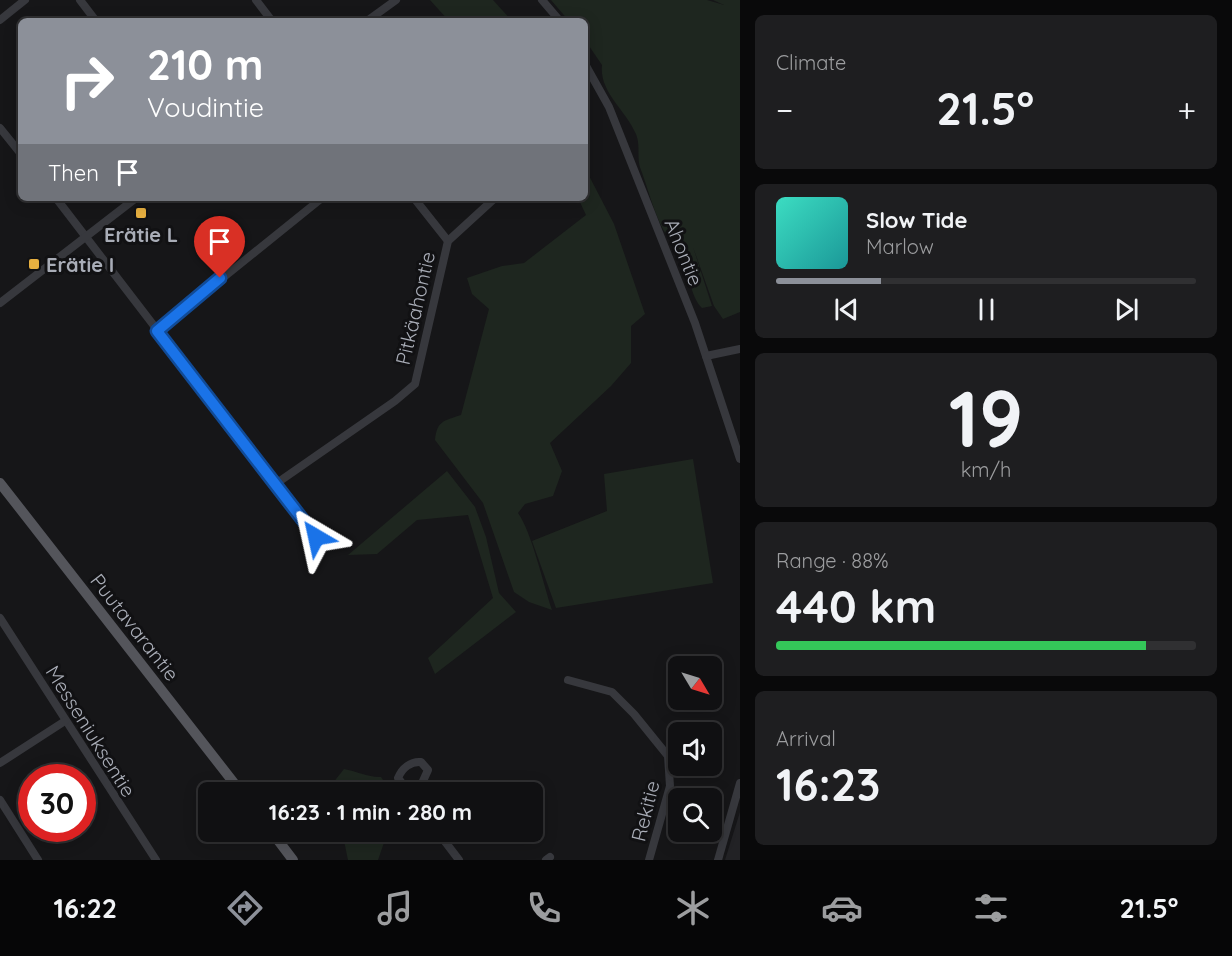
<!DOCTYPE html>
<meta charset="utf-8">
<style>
:root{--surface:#101012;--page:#1e1e20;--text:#f1f3f6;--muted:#9c9d9f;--line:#303032;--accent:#8c9099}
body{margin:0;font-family:Quicksand,sans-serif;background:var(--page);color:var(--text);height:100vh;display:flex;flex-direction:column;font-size:22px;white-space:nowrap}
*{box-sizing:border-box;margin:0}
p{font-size:20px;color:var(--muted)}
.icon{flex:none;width:33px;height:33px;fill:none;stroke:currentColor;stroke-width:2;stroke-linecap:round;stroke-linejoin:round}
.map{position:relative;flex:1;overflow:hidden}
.drawer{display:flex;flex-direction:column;gap:15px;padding:15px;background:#09090a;width:492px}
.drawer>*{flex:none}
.guide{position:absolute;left:18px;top:18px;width:570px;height:183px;border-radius:9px;box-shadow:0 3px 15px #0003,0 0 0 2px var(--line);background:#8c9099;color:#fff;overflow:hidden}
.needle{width:39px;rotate:128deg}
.tools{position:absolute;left:668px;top:656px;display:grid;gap:12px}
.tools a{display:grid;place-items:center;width:54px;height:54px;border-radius:9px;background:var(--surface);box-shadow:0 3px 15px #0003,0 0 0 2px var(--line);font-size:30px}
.speed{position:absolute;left:18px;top:764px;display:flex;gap:12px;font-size:30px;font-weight:700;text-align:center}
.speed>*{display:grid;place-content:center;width:78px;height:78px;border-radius:50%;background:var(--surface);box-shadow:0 3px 15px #0003,0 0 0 2px var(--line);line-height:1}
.speed .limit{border:9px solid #d22;background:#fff;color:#111}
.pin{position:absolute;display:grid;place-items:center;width:51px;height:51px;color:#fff;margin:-62px -26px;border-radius:50% 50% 50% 0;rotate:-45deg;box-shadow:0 0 6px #0007}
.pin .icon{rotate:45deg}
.me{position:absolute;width:66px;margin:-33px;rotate:324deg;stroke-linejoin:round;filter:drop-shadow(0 0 4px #0008)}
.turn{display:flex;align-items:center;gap:21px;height:126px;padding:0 30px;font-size:27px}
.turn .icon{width:78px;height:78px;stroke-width:2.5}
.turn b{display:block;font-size:42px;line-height:51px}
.then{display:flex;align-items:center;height:57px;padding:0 30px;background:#0003;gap:12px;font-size:22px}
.big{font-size:45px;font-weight:700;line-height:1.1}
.drawer .card{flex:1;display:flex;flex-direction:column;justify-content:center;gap:9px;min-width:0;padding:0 21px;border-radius:9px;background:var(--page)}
.drawer .dial{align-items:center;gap:0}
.dial b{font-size:78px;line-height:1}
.song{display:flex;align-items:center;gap:18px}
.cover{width:72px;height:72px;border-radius:9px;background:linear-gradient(135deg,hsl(170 70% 55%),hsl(180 70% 35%))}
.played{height:6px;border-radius:3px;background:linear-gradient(90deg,var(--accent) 25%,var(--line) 25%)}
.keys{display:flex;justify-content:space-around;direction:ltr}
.heat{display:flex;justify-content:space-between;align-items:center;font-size:33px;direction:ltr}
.charge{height:9px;border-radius:4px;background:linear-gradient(90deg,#34c759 88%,var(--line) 0)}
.trip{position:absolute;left:198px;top:782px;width:345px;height:60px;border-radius:9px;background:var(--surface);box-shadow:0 3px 15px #0003,0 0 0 2px var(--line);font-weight:700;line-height:60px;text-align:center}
.menu{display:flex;height:96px;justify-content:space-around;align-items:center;background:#060607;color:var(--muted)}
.menu .icon{width:42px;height:42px}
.menu .current{color:var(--accent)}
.menu b{font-size:27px;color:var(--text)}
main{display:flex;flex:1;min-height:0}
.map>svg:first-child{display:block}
.built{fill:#222225}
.green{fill:#1e261f}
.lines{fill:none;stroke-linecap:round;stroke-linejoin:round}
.minor{stroke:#37383d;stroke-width:8}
.major{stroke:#54555b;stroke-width:10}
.route-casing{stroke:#114b97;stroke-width:15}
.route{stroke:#1a73e8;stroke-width:10}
.poi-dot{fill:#e6af40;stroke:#111113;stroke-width:2}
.labels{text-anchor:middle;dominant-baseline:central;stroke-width:6;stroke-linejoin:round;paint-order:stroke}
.poi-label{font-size:20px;font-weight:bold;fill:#a9adb7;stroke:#111113}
.street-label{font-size:20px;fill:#a9adb7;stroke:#111113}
</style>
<main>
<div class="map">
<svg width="740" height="860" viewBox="0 0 740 860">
<rect width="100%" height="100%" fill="#161618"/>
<!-- built -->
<path class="built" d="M 740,812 L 740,860 L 725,860 Z"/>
<!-- green -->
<g class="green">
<path d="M 430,0 L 493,0 L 512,21 L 449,21 Z"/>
<path d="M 551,0 L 707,0 L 724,5 L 713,0 L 740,0 L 740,312 L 723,319 L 714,306 L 693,247 L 712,306 L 702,308 C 689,295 690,273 684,256 C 680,247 672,242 667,235 C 656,221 648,188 641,170 C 636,159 641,146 636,134 C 626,110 599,92 602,65 L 585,40 L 585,21 L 569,21 Z"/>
<path d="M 585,168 L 614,224 L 645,314 L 631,326 L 631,363 L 611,386 L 550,443 L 562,471 L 553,496 L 525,504 L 518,513 C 532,533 543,583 552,610 L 529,602 L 514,592 L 483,503 L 435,440 C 437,421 443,421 461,415 L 489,309 L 472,294 L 467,278 L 502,266 L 524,263 L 586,215 L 578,198 L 585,198 Z"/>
<path d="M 693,459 L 713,583 L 556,608 L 532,541 L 607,511 L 604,474 Z"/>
<path d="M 447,471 L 475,507 L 486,537 L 499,593 L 516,612 L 435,674 L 428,658 L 493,598 L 468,515 L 417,520 L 377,554 L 348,555 Z"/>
<path d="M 344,769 C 356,771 370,778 381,777 L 391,792 L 331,792 L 329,788 Z"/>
<path d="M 342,831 L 388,831 L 378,860 L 348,860 Z"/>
</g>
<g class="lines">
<!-- minor -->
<g class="minor">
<path d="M 80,0 L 96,21"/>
<path d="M 256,0 L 272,21"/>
<path d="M 542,0 L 560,21"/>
<path d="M 0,20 L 25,0"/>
<path d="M 367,21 L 396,0"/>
<path d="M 585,64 L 609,107 L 695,323 L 740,459"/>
<path d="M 0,128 L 21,154"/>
<path d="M 56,198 L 316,537"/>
<path d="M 414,198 L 448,241"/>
<path d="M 0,303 L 136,198"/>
<path d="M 157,331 L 322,198"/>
<path d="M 706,356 L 740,349"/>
<path d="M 277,483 L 395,401 L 415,384 L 448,241 L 495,198"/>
<path d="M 0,618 L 156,860"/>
<path d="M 568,680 L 612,692 L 634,714 L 668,756 L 670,786 L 649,860"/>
<path d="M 668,756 L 678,754"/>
<path d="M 0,763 L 65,721"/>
<path d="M 409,792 L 398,778 C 402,768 411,761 421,762 L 428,770 L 418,792"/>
<path d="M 0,800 L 38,860"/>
<path d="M 437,831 L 459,860"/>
<path d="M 546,860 L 550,857"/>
<path d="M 718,860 L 740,783"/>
</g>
<!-- major -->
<g class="major">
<path d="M 0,483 L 241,792"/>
<path d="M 271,831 L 293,860"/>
</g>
</g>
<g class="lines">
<defs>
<path id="route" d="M 220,278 L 157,331 L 316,537"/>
</defs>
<!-- route casing -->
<use href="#route" class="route-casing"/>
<!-- route -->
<use href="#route" class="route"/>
</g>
<!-- markers -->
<g class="poi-dot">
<rect x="135" y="207" width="12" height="12" rx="3"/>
<rect x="28" y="258" width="12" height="12" rx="3"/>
</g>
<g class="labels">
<!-- poi labels -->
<g class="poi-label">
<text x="141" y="234">Erätie L</text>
<text x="46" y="264" text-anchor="start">Erätie I</text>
</g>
<!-- street labels -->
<g class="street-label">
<text transform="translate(684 252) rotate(68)">Ahontie</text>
<text transform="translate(415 308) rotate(-77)">Pitkäahontie</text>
<text transform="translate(135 627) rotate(52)">Puutavarantie</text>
<text transform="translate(91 731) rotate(58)">Messeniuksentie</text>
<text transform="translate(645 811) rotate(-76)">Rekitie</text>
</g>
</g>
</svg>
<div class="tools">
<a><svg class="needle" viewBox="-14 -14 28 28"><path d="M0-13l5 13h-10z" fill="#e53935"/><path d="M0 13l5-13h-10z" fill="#9c9d9f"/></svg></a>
<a><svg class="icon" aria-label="sound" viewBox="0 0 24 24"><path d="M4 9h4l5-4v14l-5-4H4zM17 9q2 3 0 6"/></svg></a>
<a><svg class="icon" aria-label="search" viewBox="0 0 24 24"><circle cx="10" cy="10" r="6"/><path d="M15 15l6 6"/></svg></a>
</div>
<div class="speed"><div class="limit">30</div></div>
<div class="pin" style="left:220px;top:278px;background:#d93025"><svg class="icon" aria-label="arrive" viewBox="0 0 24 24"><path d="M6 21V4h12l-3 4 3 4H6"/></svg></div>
<svg class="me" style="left:316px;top:537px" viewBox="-20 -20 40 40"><path d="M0-17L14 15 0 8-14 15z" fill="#1a73e8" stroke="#fff" stroke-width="4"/></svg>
<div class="trip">16:23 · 1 min · 280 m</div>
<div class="guide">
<div class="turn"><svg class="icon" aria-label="right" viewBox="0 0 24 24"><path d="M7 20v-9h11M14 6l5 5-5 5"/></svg><div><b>210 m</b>Voudintie</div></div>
<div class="then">Then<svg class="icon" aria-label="arrive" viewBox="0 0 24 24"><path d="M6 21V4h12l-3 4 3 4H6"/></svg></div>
</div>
</div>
<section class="drawer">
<div class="card"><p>Climate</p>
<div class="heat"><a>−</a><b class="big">21.5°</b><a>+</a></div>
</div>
<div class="card">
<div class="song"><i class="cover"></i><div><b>Slow Tide</b><p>Marlow</p></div></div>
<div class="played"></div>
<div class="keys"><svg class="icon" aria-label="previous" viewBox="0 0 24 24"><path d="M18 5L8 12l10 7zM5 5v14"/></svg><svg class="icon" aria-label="pause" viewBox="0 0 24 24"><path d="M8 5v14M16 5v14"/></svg><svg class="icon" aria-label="next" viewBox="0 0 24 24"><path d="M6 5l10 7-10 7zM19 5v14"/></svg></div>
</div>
<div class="card dial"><b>19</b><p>km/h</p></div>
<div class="card"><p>Range · 88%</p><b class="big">440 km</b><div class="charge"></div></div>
<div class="card"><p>Arrival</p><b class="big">16:23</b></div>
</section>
</main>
<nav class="menu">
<b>16:22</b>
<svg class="icon current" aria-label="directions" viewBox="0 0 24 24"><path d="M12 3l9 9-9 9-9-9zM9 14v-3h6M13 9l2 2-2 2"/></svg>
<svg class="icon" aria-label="music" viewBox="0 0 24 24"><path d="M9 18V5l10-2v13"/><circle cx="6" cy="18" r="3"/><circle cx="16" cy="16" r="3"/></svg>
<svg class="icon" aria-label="phone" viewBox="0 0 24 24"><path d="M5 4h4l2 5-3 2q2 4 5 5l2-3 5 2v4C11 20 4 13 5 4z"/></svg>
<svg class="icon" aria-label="climate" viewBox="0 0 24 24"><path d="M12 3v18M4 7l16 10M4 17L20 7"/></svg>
<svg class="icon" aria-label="car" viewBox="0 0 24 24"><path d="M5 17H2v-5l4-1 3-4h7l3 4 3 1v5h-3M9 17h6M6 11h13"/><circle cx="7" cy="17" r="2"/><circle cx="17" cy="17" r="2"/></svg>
<svg class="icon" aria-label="filters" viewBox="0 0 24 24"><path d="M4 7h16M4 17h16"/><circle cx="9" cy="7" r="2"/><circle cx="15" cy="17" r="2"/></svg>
<b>21.5°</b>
</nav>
